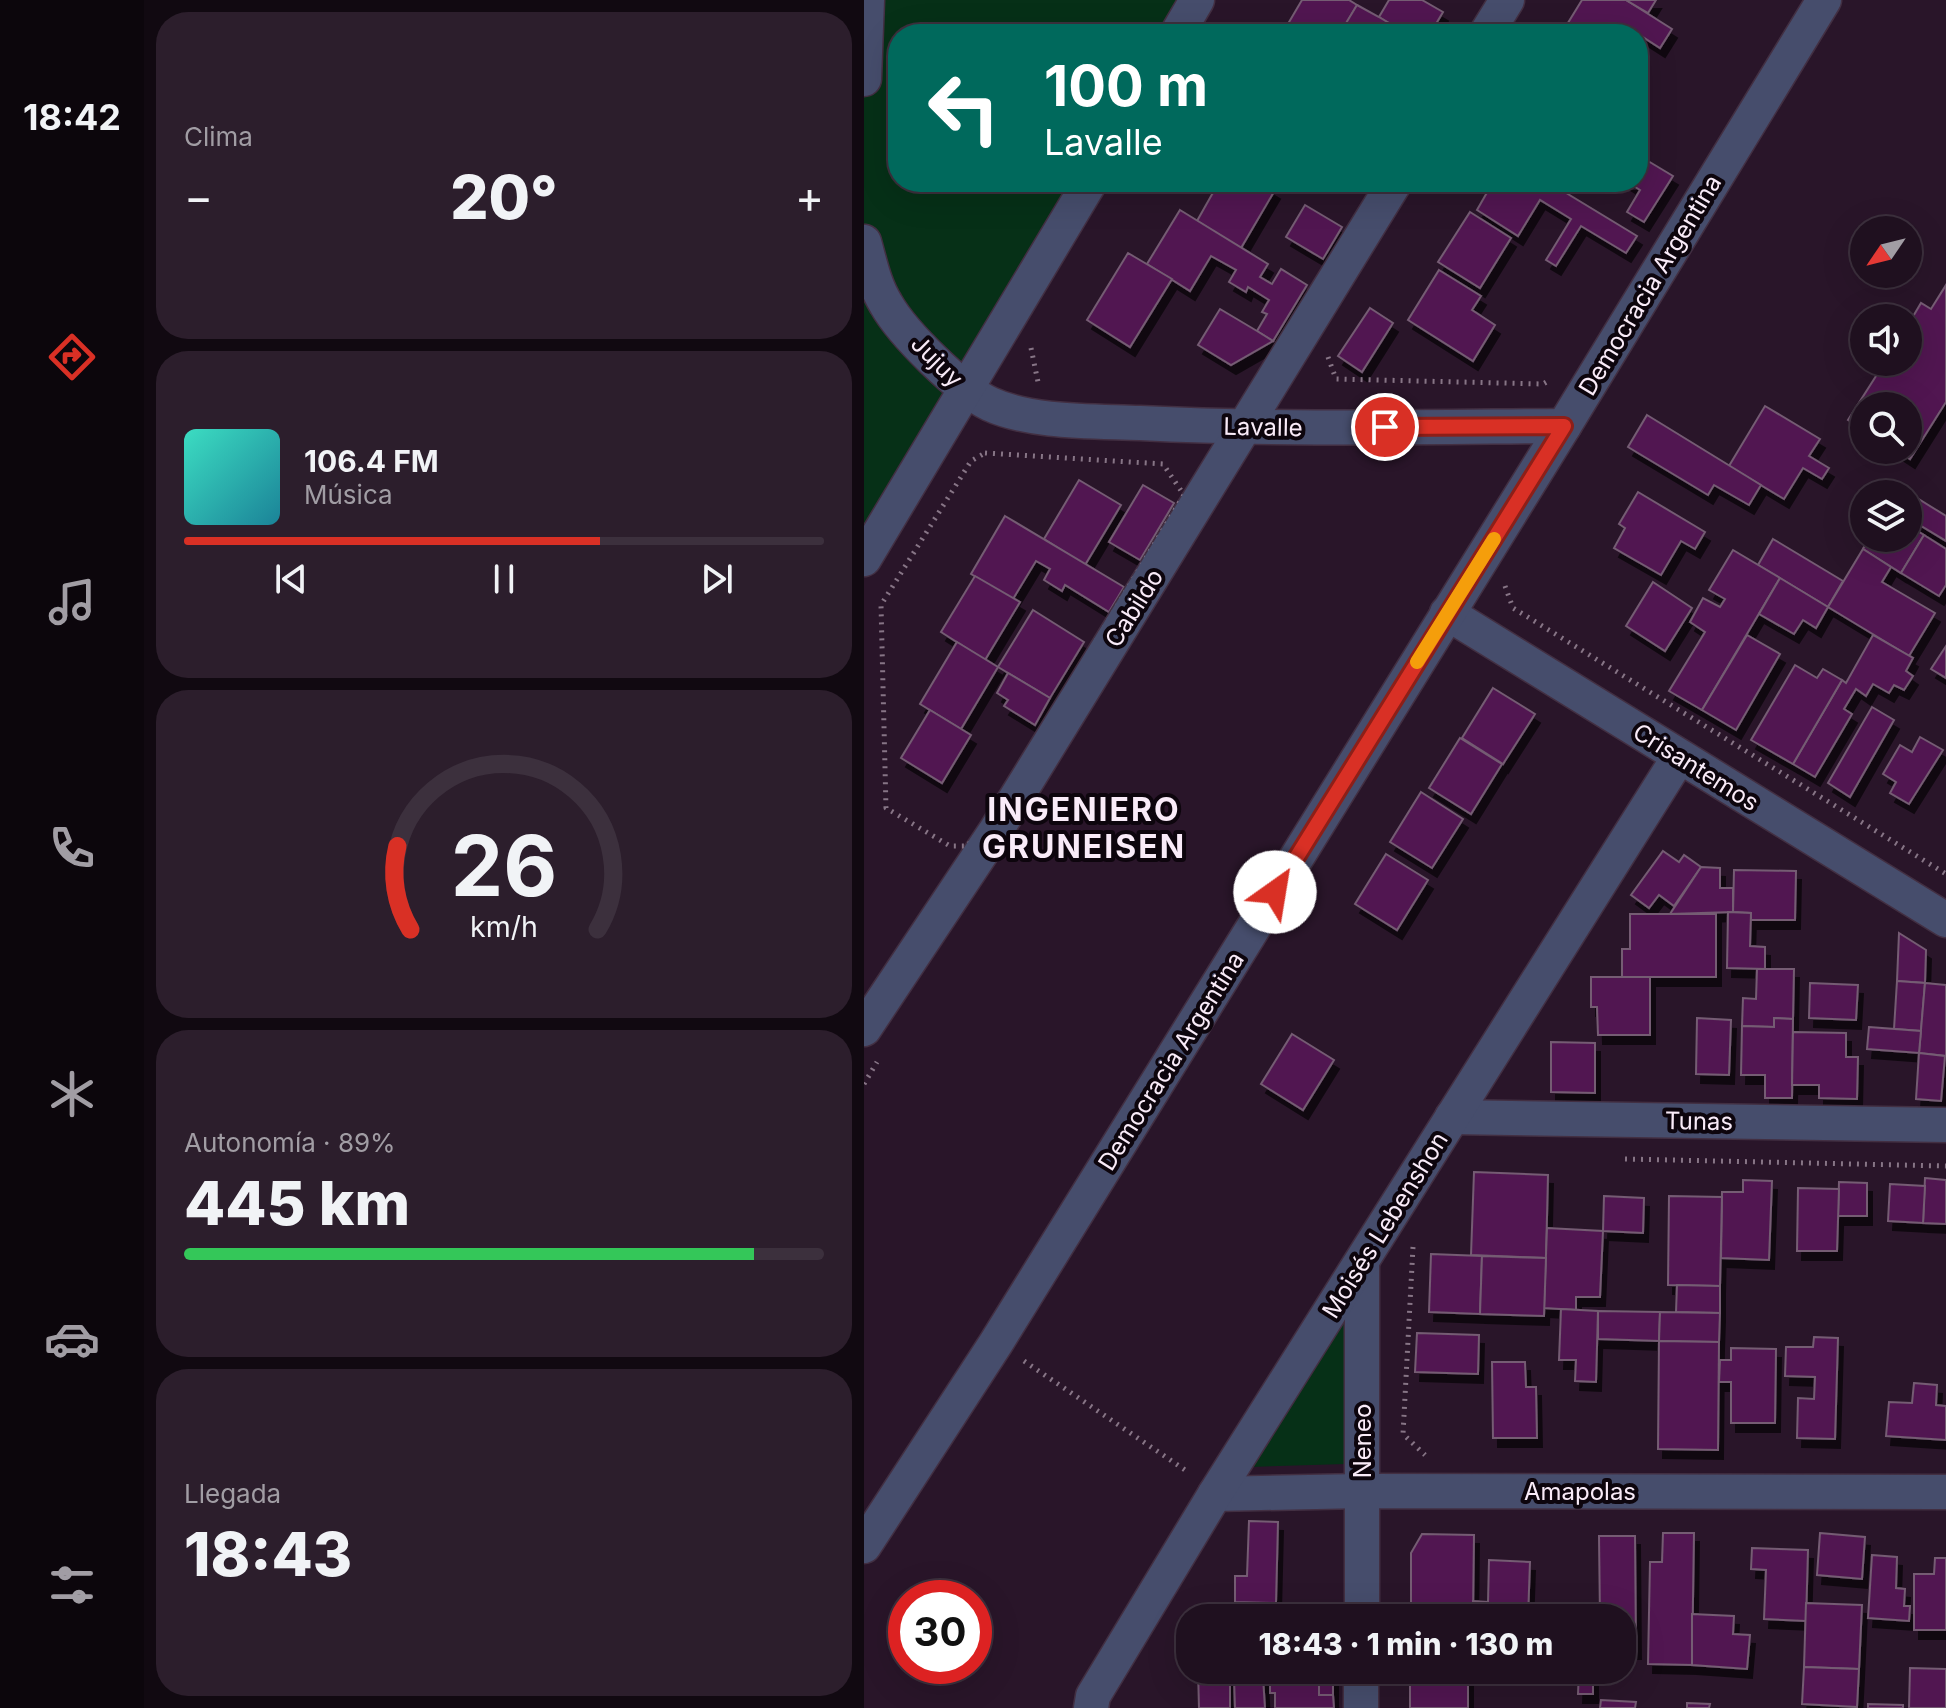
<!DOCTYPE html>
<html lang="es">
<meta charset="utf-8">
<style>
:root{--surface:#1f101f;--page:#2c1e2c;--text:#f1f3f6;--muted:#a19da4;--line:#3c303d;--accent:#d93025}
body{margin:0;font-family:Inter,sans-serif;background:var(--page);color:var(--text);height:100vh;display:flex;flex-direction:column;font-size:30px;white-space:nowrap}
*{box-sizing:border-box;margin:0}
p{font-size:26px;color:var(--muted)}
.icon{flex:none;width:44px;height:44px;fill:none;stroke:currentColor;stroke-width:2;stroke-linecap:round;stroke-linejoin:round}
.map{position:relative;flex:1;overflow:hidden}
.side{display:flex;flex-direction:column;gap:12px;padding:12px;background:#110911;width:720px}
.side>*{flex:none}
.banner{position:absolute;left:24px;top:24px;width:760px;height:168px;border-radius:32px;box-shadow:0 8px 32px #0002,0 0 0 2px var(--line);background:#00695c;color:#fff;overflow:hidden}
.needle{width:52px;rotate:235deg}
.fabs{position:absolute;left:986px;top:216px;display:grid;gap:16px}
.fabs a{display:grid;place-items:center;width:72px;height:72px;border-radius:50%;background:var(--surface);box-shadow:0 8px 32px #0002,0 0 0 2px var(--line);font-size:40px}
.speed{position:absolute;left:24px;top:1580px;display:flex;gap:16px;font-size:40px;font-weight:700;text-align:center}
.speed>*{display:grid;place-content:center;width:104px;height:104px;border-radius:50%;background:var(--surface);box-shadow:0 8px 32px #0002,0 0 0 2px var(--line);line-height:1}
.speed .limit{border:12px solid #d22;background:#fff;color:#111}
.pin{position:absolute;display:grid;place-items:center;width:68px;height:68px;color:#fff;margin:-34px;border:4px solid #fff;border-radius:50%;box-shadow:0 2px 8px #0007}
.me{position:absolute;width:88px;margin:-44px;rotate:32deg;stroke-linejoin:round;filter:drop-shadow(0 0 6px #0008)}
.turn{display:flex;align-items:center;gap:28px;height:168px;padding:0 24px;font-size:36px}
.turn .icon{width:104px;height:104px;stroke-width:2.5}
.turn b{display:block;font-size:56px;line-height:68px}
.big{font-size:60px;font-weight:800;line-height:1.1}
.side .tile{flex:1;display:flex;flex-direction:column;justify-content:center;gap:12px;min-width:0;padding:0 28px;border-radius:32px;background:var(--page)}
.side .dial{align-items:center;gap:0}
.dial svg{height:208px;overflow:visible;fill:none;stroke:var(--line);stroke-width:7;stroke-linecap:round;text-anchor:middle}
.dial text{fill:var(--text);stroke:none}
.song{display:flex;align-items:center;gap:24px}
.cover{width:96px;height:96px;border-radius:12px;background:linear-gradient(135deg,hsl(170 70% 55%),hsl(190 70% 35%))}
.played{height:8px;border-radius:4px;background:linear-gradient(90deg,var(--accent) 65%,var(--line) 65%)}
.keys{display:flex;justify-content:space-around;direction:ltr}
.heat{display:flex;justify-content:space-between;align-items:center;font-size:44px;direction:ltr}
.charge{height:12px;border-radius:6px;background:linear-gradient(90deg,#34c759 89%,var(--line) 0)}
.trip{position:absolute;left:312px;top:1604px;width:460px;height:80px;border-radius:32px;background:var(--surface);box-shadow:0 8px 32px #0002,0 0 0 2px var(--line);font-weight:800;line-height:80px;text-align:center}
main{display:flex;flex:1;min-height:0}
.tab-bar{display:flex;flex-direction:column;width:144px;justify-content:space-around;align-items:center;background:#0c060c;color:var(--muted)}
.tab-bar .icon{width:56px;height:56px}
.tab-bar .active{color:var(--accent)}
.tab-bar b{font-size:36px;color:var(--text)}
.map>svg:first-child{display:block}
.green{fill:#063017}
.building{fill:#511851;stroke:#745b73;stroke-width:2;filter:url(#shadow)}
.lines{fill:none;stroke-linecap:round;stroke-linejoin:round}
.street-casing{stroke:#422f42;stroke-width:37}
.path{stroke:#877586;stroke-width:5;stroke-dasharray:2 6;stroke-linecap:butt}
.street{stroke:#464d6c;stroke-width:34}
.route-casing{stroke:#8d1f18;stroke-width:20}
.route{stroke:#d93025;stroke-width:14}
.slow{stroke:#f59e0b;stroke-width:14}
.labels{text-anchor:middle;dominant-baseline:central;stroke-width:8;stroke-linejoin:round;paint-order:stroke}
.street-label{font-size:24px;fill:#f9ebf8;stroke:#0d050d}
.district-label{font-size:32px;font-weight:bold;letter-spacing:2px;fill:#f9ebf8;stroke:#0d050d}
</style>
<main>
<nav class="tab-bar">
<b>18:42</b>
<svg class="icon active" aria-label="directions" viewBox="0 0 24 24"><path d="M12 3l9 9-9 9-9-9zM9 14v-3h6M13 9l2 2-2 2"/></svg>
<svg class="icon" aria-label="music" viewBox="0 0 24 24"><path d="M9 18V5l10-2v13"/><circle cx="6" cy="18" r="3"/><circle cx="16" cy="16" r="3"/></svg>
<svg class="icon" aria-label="phone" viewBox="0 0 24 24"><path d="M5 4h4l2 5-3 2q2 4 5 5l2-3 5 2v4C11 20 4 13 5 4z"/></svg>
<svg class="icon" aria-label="climate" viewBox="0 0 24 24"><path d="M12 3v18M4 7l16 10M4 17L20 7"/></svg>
<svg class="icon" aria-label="car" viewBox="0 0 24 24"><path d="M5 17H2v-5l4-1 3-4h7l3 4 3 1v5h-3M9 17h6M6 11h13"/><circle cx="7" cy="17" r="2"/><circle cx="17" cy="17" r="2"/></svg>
<svg class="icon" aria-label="filters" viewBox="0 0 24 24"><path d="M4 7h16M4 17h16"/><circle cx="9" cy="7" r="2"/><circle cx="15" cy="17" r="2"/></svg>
</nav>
<section class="side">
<div class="tile"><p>Clima</p>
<div class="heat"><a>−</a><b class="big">20°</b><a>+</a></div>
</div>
<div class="tile">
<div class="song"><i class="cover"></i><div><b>106.4 FM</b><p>Música</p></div></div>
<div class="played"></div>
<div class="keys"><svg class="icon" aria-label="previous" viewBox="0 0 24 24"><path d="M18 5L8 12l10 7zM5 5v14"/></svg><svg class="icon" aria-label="pause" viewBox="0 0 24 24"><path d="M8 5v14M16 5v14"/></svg><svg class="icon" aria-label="next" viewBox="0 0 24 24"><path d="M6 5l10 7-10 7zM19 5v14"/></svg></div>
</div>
<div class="tile dial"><svg viewBox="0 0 100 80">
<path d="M14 69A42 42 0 1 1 86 69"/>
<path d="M14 69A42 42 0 0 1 9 37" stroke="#d93025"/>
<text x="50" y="56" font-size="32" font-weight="700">26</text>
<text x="50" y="72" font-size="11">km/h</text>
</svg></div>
<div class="tile"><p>Autonomía · 89%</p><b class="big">445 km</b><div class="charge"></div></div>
<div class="tile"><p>Llegada</p><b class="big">18:43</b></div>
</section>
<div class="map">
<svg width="1082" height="1708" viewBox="0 0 1082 1708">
<defs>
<filter id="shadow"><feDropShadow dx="5" dy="9" stdDeviation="0" flood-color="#0009"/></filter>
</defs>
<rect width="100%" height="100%" fill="#291529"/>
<!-- green -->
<g class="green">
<path d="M 0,0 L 333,0 L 313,34 L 34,34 L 34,182 L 226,182 L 0,559 Z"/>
<path d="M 481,1318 L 481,1464 L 386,1467 Z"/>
</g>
<!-- building -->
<g class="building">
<path d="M 438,0 L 485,0 L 493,5 L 476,34 L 418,34 Z"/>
<path d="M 525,0 L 558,0 L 579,12 L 566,34 L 543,34 L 515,17 Z"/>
<path d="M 718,0 L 762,0 L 808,29 L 796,48 L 760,25 L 755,34 L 704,34 L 699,31 Z"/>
<path d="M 762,0 L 792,0 L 784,13 Z"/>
<path d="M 493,5 L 515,17 L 543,34 L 476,33 Z"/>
<path d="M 774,155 L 809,176 L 780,222 L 763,212 L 776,190 L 763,182 L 774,182 Z"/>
<path d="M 355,182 L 397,182 L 411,190 L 377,248 L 333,221 Z"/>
<path d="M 629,182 L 684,182 L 773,236 L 762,253 L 717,226 L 692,266 L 682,260 L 707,219 L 676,200 L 654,236 L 613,210 Z"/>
<path d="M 441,205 L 478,227 L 459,259 L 422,237 Z"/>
<path d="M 316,210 L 404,264 L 396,277 L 408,284 L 417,269 L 443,285 L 409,341 L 393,331 L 403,314 L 398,312 L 405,300 L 384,287 L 382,292 L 365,282 L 372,270 L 347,256 L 326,291 L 283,264 Z"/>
<path d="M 606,212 L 647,238 L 616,288 L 574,262 Z"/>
<path d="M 264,253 L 308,279 L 266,347 L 223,320 Z"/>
<path d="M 575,270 L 617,296 L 608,310 L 631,325 L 609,361 L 544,320 Z"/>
<path d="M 1082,285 L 1082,402 L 1046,459 L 1032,450 L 1044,450 L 1044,406 L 1000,406 L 1000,430 L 984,420 L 1021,362 L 1044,362 L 1044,325 L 1057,303 L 1067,309 Z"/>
<path d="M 506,308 L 529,323 L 498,372 L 474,356 Z"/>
<path d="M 356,309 L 393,331 L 409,341 L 367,365 L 334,345 Z"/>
<path d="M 901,406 L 956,439 L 945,456 L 965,468 L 958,479 L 939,468 L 920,499 L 865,466 Z"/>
<path d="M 783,415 L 897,485 L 885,505 L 850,485 L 844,495 L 764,447 Z"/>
<path d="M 215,480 L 257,505 L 221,565 L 180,539 Z"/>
<path d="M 279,485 L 310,503 L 276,560 L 245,542 Z"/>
<path d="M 774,492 L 841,532 L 831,549 L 817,541 L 797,575 L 750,548 L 761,528 L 755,524 Z"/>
<path d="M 1045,493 L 1082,516 L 1082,541 L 1044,518 Z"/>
<path d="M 141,516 L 260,587 L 245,612 L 201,585 L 198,591 L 180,580 L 186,569 L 172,561 L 149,599 L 107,574 Z"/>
<path d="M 1044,525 L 1060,535 L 1037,573 L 999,549 L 1005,538 L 1044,538 Z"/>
<path d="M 1060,535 L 1082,549 L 1082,585 L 1075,596 L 1037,573 Z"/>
<path d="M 909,539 L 979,581 L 964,607 L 894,565 Z"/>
<path d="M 999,549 L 1027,567 L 1018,582 L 1071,613 L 1045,656 L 964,607 Z"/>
<path d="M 869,550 L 916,578 L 838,710 L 805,691 L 841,632 L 826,622 L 839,598 L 856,607 L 861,599 L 845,590 Z"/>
<path d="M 111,576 L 156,602 L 121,660 L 77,632 Z"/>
<path d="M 916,578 L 964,607 L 952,628 L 939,620 L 930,634 L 895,614 Z"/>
<path d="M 789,582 L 828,608 L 801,651 L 762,626 Z"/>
<path d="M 169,610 L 220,642 L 186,698 L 134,667 Z"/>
<path d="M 883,635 L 916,654 L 872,730 L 838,710 Z"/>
<path d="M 1009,635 L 1049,658 L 1042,671 L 1049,676 L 1040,690 L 1030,685 L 1025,693 L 1009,684 L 1002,696 L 992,689 L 980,709 L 988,714 L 951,777 L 929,764 L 978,680 L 982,683 Z"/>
<path d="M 93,642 L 134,667 L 97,729 L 56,704 Z"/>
<path d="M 1082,646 L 1082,678 L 1067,669 Z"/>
<path d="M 931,665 L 953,678 L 959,669 L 978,680 L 929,764 L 887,740 Z"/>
<path d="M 144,673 L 186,698 L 171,725 L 140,706 L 144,700 L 133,693 Z"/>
<path d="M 629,688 L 671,714 L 639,764 L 598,738 Z"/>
<path d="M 1008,707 L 1030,720 L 986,797 L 964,783 Z"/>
<path d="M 66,710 L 107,735 L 78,783 L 37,758 Z"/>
<path d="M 1056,737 L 1079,750 L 1045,804 L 1026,793 L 1032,782 L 1019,774 L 1036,745 L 1048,752 Z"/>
<path d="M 596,738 L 638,764 L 607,814 L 565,788 Z"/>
<path d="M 557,792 L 599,819 L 568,868 L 526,842 Z"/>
<path d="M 799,851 L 815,862 L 820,855 L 837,867 L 810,906 L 795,895 L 785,908 L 767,895 Z"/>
<path d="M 522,854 L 564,880 L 533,930 L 491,904 Z"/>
<path d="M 837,867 L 856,868 L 856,888 L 869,888 L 869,912 L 806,914 Z"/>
<path d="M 870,870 L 932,871 L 931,920 L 887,920 L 887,913 L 869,912 Z"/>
<path d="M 864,912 L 887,913 L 886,946 L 901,947 L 901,969 L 863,968 Z"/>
<path d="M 766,914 L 852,914 L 852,977 L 758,977 L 758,949 L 766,949 Z"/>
<path d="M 1035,933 L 1062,950 L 1061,983 L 1033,981 Z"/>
<path d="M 893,969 L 930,969 L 929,1019 L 910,1018 L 910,1027 L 878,1026 L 879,998 L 892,999 Z"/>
<path d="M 727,977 L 786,977 L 786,1035 L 734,1035 L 733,1007 L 727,1007 Z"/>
<path d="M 1033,981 L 1061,983 L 1057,1031 L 1030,1029 Z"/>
<path d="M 946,983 L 994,985 L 992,1020 L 945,1018 Z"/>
<path d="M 1061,983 L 1082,985 L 1082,1056 L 1055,1053 Z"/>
<path d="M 833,1018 L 867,1020 L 865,1075 L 832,1074 Z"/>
<path d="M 910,1018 L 929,1019 L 928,1098 L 901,1098 L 901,1075 L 877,1075 L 878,1026 L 910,1027 Z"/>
<path d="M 1005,1027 L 1057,1031 L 1055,1053 L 1003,1049 Z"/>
<path d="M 929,1032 L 982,1033 L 982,1057 L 994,1057 L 993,1099 L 955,1098 L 955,1085 L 928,1085 Z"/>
<path d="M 428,1034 L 470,1060 L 439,1110 L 397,1084 Z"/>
<path d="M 687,1042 L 731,1043 L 731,1093 L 687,1092 Z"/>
<path d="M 1055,1053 L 1081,1056 L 1077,1101 L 1052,1099 Z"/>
<path d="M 610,1172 L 684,1175 L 682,1258 L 607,1255 Z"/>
<path d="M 1061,1178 L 1082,1180 L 1082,1224 L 1059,1223 Z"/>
<path d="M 879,1180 L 908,1181 L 905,1260 L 857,1258 L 858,1192 L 879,1192 Z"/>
<path d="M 975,1182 L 1003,1183 L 1003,1216 L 974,1216 Z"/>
<path d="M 1026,1184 L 1061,1186 L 1059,1223 L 1024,1221 Z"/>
<path d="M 934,1188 L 975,1189 L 973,1251 L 933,1251 Z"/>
<path d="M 740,1196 L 780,1198 L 779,1233 L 739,1231 Z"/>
<path d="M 805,1196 L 858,1197 L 856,1286 L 804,1285 Z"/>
<path d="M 683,1228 L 739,1231 L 736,1297 L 712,1297 L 712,1310 L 680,1308 Z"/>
<path d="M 567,1254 L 618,1256 L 616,1314 L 565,1312 Z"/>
<path d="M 618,1256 L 682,1258 L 680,1316 L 616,1314 Z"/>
<path d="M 813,1285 L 856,1286 L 856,1313 L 812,1312 Z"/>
<path d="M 697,1309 L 734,1311 L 732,1382 L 711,1381 L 712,1360 L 695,1360 Z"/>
<path d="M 734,1311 L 796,1312 L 795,1341 L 734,1339 Z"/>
<path d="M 796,1312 L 856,1313 L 855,1342 L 795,1341 Z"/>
<path d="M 553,1333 L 615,1335 L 614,1374 L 551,1372 Z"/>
<path d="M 950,1337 L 974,1338 L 971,1439 L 933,1438 L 934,1398 L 950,1399 L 951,1377 L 921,1376 L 922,1347 L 949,1347 Z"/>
<path d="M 795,1341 L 855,1342 L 854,1450 L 794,1449 Z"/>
<path d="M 867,1348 L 912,1349 L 911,1423 L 867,1423 L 867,1382 L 855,1382 L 856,1360 L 867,1360 Z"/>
<path d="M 628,1362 L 661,1362 L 662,1387 L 672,1387 L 673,1438 L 629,1438 Z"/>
<path d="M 1050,1383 L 1073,1385 L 1072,1405 L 1082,1406 L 1082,1440 L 1022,1436 L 1025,1402 L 1048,1403 Z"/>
<path d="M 385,1521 L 414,1522 L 412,1603 L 371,1602 L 371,1576 L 383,1576 Z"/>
<path d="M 799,1533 L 830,1533 L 828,1665 L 784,1664 L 786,1562 L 798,1562 Z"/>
<path d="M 956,1533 L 1001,1537 L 998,1579 L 953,1575 Z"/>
<path d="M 558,1534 L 610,1535 L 609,1615 L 547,1615 L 547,1553 Z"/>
<path d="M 735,1536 L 771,1536 L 772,1650 L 758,1650 L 758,1618 L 736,1618 Z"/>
<path d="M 888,1548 L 944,1550 L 942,1621 L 900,1619 L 902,1570 L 887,1569 Z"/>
<path d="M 1008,1555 L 1033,1557 L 1032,1588 L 1041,1589 L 1040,1606 L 1046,1606 L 1045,1621 L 1004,1618 Z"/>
<path d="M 1071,1558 L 1082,1558 L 1082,1630 L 1050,1630 L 1050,1574 L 1070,1574 Z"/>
<path d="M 625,1560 L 666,1562 L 664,1618 L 609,1618 L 609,1601 L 624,1602 Z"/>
<path d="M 942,1603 L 998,1605 L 995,1669 L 940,1667 Z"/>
<rect x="423" y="1604" width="42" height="14"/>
<path d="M 828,1614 L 870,1616 L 869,1634 L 886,1635 L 883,1669 L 828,1665 Z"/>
<path d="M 940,1667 L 995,1669 L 993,1707 L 938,1704 Z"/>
<path d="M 1046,1668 L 1082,1669 L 1082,1708 L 1045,1708 Z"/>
<path d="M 334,1670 L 366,1670 L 366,1708 L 335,1708 Z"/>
<path d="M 406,1670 L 469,1670 L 469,1695 L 455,1695 L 455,1678 L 406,1679 Z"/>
<rect x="546" y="1670" width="58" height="38"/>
<path d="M 715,1670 L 729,1670 L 729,1694 L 714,1694 Z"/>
<path d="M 399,1677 L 401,1708 L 371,1708 L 370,1678 Z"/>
<path d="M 455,1678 L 455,1695 L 469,1695 L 470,1708 L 411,1708 L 411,1693 L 406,1693 L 406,1679 Z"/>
<path d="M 737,1700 L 772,1702 L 771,1708 L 736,1708 Z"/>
<path d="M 823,1703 L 846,1704 L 845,1708 L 823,1708 Z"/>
<path d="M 1004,1704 L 1039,1705 L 1039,1708 L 1004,1708 Z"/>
</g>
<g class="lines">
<defs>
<g id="street">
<path d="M 313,34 L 333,0"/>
<path d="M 622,34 L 643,0"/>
<path d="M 0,79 L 3,0"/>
<path d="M 0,242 C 6,263 10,285 22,304 C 39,334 96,390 126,404 C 167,423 231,421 276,423 C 417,430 559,427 700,426"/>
<path d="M 0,559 L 226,182"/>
<path d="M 583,613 L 1082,920"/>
<path d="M 0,1029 L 133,829 L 531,182"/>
<path d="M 588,1117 L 1082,1125"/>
<path d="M 351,1494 L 498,1491 L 1082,1492"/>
<path d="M 0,1546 L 132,1343 L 700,426 L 960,0"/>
<path d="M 498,1618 L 498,1264"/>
<path d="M 227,1708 L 229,1696 L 351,1494 L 815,757"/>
<path d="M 497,1708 L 497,1670"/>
</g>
</defs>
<!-- street casing -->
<use href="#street" class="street-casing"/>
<!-- path -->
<g class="path">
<path d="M 167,348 L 174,382"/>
<path d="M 464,357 L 472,379 L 679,384 L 686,380"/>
<path d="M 121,453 L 299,464 L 320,495 L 122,824 L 103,846 L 86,846 L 22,808 L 17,605 L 107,461 Z"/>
<path d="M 641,586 L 649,608 L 1082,874"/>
<path d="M 0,1084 L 13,1062"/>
<path d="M 761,1159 L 1082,1166"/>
<path d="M 549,1247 L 539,1434 L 561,1455"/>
<path d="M 160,1361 L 324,1472"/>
</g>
<!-- street -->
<use href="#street" class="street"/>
</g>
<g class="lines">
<defs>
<path id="route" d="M 411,892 L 700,426 L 521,427"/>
</defs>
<!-- route casing -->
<use href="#route" class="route-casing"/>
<!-- route -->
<use href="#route" class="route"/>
<!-- slow -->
<path class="slow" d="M 553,662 L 630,539"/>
</g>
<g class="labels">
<!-- street labels -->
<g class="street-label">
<text transform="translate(786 285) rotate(-59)">Democracia Argentina</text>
<text transform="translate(73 361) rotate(45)">Jujuy</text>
<text transform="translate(399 427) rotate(1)">Lavalle</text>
<text transform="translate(270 608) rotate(-58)">Cabildo</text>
<text transform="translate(832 767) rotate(32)">Crisantemos</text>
<text transform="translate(307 1061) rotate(-58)">Democracia Argentina</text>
<text transform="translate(835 1121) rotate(1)">Tunas</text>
<text transform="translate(521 1225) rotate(-58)">Moisés Lebenshon</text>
<text transform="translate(498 1441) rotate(-90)">Neneo</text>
<text x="716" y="1491">Amapolas</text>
</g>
<!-- district labels -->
<g class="district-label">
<text x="220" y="809">INGENIERO<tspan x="220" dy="37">GRUNEISEN</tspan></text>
</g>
</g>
</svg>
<div class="fabs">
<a><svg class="needle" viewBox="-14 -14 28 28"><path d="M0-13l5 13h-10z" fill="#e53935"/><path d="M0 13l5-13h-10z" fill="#a19da4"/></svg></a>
<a><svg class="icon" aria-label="sound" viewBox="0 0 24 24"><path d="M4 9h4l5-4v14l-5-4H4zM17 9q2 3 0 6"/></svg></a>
<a><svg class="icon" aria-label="search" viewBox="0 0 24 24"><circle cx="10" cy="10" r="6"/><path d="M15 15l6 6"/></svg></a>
<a><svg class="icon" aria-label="layers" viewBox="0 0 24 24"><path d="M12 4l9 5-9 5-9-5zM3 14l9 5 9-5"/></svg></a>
</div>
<div class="speed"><div class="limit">30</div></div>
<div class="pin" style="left:521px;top:427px;background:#d93025"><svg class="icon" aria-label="arrive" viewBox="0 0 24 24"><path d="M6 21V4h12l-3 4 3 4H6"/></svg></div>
<svg class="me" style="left:411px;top:892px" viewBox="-20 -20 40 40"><circle r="19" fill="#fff"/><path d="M0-13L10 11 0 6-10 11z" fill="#d93025"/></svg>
<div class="trip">18:43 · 1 min · 130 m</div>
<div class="banner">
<div class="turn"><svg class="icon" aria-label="left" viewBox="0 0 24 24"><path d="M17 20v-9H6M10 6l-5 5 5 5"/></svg><div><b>100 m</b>Lavalle</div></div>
</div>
</div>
</main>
